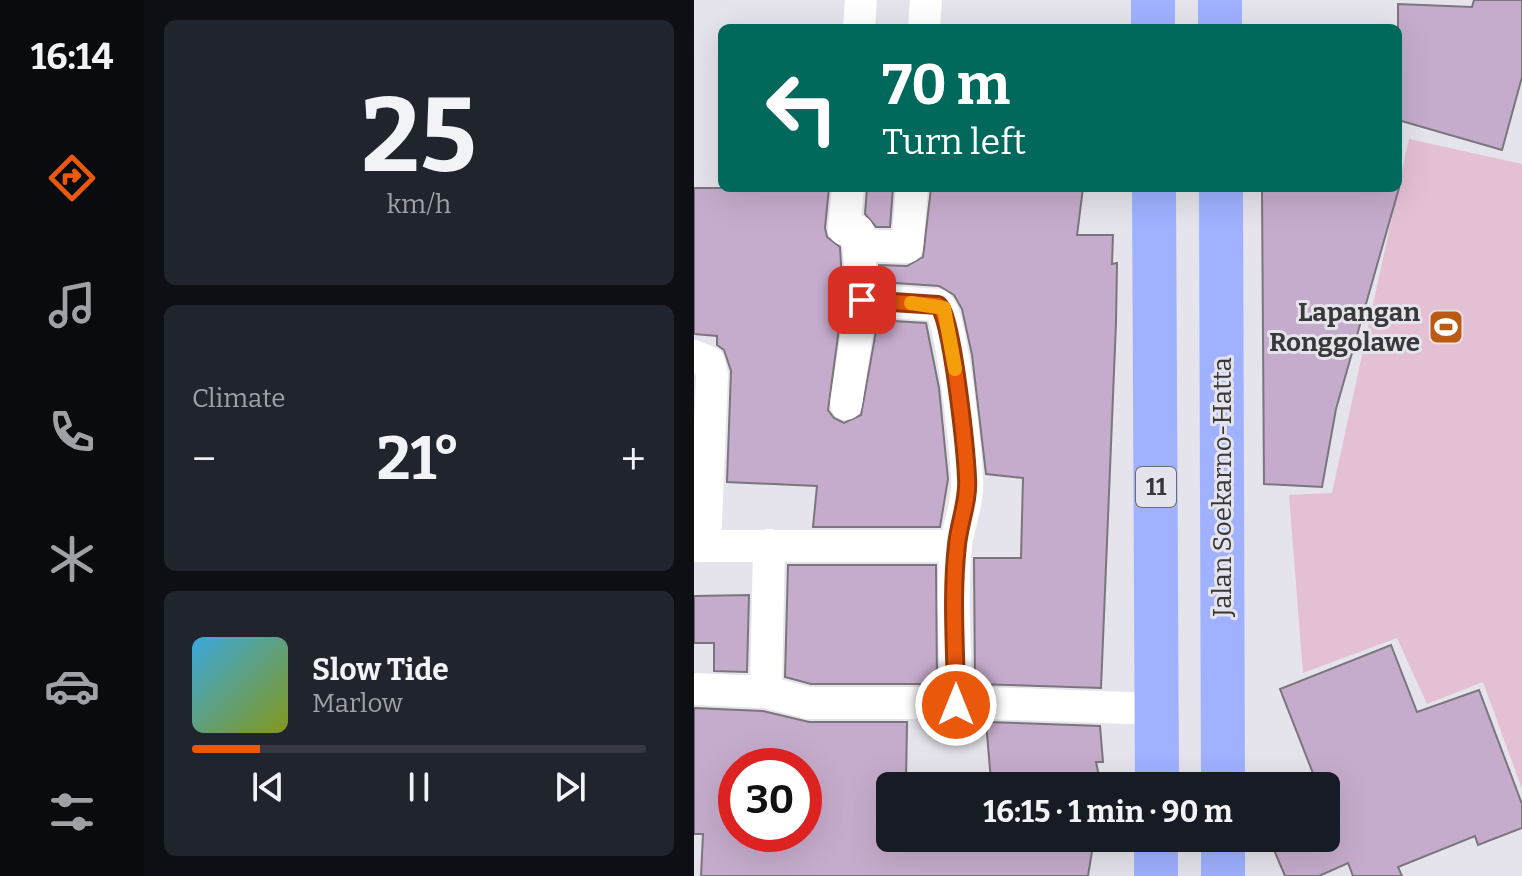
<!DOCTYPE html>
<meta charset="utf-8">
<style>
:root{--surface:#171b24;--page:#20242c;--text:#f1f3f6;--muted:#9ea1a6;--line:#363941;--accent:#ea580c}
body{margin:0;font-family:Bitter,serif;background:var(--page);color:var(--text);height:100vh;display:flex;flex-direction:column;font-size:30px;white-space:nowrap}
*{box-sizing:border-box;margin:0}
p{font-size:26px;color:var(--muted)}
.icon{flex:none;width:44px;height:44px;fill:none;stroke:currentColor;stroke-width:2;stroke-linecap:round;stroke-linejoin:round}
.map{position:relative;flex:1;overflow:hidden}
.sheet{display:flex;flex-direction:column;gap:20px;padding:20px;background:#0d0f14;width:550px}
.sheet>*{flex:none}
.top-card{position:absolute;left:24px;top:24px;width:684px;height:168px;border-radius:12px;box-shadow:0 8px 32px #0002;background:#00695c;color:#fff;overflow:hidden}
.speed{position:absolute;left:24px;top:748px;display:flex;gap:16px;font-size:40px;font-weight:700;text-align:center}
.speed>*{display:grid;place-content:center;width:104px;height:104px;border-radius:50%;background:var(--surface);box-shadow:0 8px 32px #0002;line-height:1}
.speed .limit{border:12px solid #d22;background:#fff;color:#111}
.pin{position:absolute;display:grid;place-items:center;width:68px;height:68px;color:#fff;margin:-34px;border-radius:16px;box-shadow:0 4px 12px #0006}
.me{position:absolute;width:88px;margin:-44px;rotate:0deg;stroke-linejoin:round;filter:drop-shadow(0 0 6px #0008)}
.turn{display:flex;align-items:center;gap:28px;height:168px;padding:0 32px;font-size:36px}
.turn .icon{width:104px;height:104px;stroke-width:2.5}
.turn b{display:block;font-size:56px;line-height:68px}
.big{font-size:60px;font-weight:700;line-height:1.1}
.sheet .widget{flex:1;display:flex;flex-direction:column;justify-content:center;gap:12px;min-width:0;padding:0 28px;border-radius:12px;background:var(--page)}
.sheet .dial{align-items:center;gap:0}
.dial b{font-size:104px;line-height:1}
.song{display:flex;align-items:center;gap:24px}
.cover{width:96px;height:96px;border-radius:12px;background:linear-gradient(135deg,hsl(200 70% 55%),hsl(70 70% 35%))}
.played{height:8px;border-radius:4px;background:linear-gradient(90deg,var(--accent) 15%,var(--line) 15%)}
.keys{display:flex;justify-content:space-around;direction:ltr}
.heat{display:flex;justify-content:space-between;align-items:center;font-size:44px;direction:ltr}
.trip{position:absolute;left:182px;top:772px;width:464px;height:80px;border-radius:12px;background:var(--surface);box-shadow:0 8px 32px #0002;font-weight:700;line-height:80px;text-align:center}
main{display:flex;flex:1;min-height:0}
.tab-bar{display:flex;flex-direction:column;width:144px;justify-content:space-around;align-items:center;background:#090b0e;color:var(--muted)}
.tab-bar .icon{width:56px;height:56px}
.tab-bar .selected{color:var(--accent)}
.tab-bar b{font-size:36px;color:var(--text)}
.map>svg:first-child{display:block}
.green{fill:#e4c0d5}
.building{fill:#c6accc;stroke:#7a767c;stroke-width:2;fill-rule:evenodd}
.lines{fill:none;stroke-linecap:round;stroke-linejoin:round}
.street{stroke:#fff;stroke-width:32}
.highway{stroke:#9fb1ff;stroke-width:44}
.route-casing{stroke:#983908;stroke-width:20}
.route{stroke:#ea580c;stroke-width:14}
.slow{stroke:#f59e0b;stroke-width:14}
.labels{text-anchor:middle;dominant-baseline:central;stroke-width:6;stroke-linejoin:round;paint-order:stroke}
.shield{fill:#e5e3eb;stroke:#6c6b6f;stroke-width:2}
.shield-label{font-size:24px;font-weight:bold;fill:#38373a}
.poi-label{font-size:26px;font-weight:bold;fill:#38373a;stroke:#e5e3eb;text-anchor:end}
.street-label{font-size:26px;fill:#38373a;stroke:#e5e3eb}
</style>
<main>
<nav class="tab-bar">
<b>16:14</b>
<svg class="icon selected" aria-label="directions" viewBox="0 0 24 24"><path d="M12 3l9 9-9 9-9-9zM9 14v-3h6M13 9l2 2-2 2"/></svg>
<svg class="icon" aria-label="music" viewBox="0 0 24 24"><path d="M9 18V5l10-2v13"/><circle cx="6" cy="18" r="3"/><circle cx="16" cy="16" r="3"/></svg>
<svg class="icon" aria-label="phone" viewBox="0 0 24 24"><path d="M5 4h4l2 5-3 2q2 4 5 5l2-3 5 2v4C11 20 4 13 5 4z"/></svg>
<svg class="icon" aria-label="climate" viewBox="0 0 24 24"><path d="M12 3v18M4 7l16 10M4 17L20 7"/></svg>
<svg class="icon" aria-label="car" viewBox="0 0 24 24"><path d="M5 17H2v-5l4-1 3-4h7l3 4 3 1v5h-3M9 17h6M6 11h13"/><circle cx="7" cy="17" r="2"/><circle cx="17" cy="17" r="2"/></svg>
<svg class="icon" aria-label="filters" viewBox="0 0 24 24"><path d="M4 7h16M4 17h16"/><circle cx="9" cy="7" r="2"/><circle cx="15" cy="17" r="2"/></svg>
</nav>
<section class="sheet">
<div class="widget dial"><b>25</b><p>km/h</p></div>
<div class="widget"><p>Climate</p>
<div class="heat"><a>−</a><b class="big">21°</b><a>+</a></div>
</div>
<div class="widget">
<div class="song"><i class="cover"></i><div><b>Slow Tide</b><p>Marlow</p></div></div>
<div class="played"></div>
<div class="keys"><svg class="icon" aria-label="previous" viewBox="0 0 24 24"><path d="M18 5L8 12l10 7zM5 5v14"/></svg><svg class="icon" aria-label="pause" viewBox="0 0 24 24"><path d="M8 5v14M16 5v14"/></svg><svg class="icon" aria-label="next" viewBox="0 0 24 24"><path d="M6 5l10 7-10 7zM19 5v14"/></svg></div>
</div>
</section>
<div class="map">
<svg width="828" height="876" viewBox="0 0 828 876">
<rect width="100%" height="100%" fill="#e5e3eb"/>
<!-- green -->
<path class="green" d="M 715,139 L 828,164 L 828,789 L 789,682 L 733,704 L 703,638 L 609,673 L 595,495 L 638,493 Z"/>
<!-- building -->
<g class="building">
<path d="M 780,0 L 828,0 L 828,77 L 808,150 L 704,120 L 704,4 L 778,7 Z"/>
<path d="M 0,188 L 135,188 L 131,228 L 133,237 L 146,247 L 149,299 L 134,410 L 140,418 L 150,423 L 167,415 L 184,320 L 232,323 L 245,388 L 254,479 L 246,527 L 119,527 L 123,486 L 33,482 L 37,371 L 30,350 L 23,345 L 23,336 L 0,334 Z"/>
<path d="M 173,188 L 199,188 L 196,227 L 182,227 L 171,214 Z"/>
<path d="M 237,188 L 389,188 L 383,235 L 419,235 L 418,264 L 423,263 L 422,323 L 407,688 L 281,684 L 280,558 L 327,558 L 329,478 L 292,474 L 278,355 L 268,309 L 260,295 L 245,286 L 186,282 L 185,265 L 213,266 L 229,257 Z"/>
<path d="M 568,188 L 705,188 L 642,409 L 628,487 L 570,484 Z"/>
<path d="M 94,565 L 242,565 L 243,684 L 117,684 L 91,677 Z"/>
<path d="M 55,595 L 53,672 L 20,671 L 20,643 L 0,643 L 0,596 Z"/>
<path d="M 697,645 L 723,712 L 785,690 L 828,804 L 828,828 L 784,845 L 781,836 L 704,867 L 708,876 L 659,876 L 654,863 L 625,876 L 591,876 L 575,838 L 644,838 L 632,807 L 632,786 L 624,786 L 586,689 Z"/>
<path d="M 0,708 L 69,711 L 115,722 L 213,722 L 212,784 L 297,781 L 292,722 L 406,726 L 409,762 L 402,762 L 407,786 L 196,786 L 196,838 L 406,838 L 407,843 L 399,845 L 394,876 L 7,876 L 9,834 L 0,834 ZM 42,766 L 110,766 L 110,834 L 42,834 Z"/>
</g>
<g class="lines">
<!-- street -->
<g class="street">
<path d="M 165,28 L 167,0"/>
<path d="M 230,28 L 232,0"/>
<path d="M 164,245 L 213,247 L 218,188"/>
<path d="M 168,300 L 244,305 C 258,314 272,454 273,478 C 275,500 265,523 262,545 C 257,597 262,653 262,705"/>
<path d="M 0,356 L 15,362 L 18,375 L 11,546"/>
<path d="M 152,404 L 168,300 L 164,231 L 150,229 L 154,188"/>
<path d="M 0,546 L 262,546"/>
<path d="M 0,689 L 72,692 L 115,703 L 291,703 L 463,709"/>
<path d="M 72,692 L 75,545"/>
</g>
<!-- highway -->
<g class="highway">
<path d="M 459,0 L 459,28"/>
<path d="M 526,0 L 526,28"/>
<path d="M 460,188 L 463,786"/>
<path d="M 527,188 L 529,786"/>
<path d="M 529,838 L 529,876"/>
<path d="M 462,876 L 462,838"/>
</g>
</g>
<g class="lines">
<defs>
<path id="route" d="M 168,300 L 244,305 C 258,313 272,454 273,478 C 275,500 265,523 263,545 C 257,597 262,653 262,705"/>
</defs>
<!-- route casing -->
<use href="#route" class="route-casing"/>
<!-- route -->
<use href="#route" class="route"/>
<!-- slow -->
<path class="slow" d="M 217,303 L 250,308 L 261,369"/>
</g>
<!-- icons -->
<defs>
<symbol id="stadium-square" viewBox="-11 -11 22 22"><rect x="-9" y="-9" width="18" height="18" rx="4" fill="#ba5b11" stroke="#e5e3eb"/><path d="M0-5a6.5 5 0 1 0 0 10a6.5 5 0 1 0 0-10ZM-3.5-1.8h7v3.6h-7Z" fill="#fff"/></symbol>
</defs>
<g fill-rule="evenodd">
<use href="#stadium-square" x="732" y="307" width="40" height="40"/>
</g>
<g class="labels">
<!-- shield labels -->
<rect class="shield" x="442" y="467" width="40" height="40" rx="6"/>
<g class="shield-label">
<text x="462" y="487">11</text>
</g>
<!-- poi labels -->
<g class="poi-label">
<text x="726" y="312">Lapangan<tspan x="726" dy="30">Ronggolawe</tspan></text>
</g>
<!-- street labels -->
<g class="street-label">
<text transform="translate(528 487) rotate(-90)">Jalan Soekarno-Hatta</text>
</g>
</g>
</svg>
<div class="speed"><div class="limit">30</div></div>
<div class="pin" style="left:168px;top:300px;background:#d93025"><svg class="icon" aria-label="arrive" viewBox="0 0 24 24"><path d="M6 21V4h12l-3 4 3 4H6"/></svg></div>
<svg class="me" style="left:262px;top:705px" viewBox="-20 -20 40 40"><circle r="17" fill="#ea580c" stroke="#fff" stroke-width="3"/><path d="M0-11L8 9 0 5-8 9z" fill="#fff"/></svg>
<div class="trip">16:15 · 1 min · 90 m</div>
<div class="top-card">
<div class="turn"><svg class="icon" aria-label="left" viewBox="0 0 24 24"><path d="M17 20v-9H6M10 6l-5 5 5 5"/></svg><div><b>70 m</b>Turn left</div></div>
</div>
</div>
</main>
